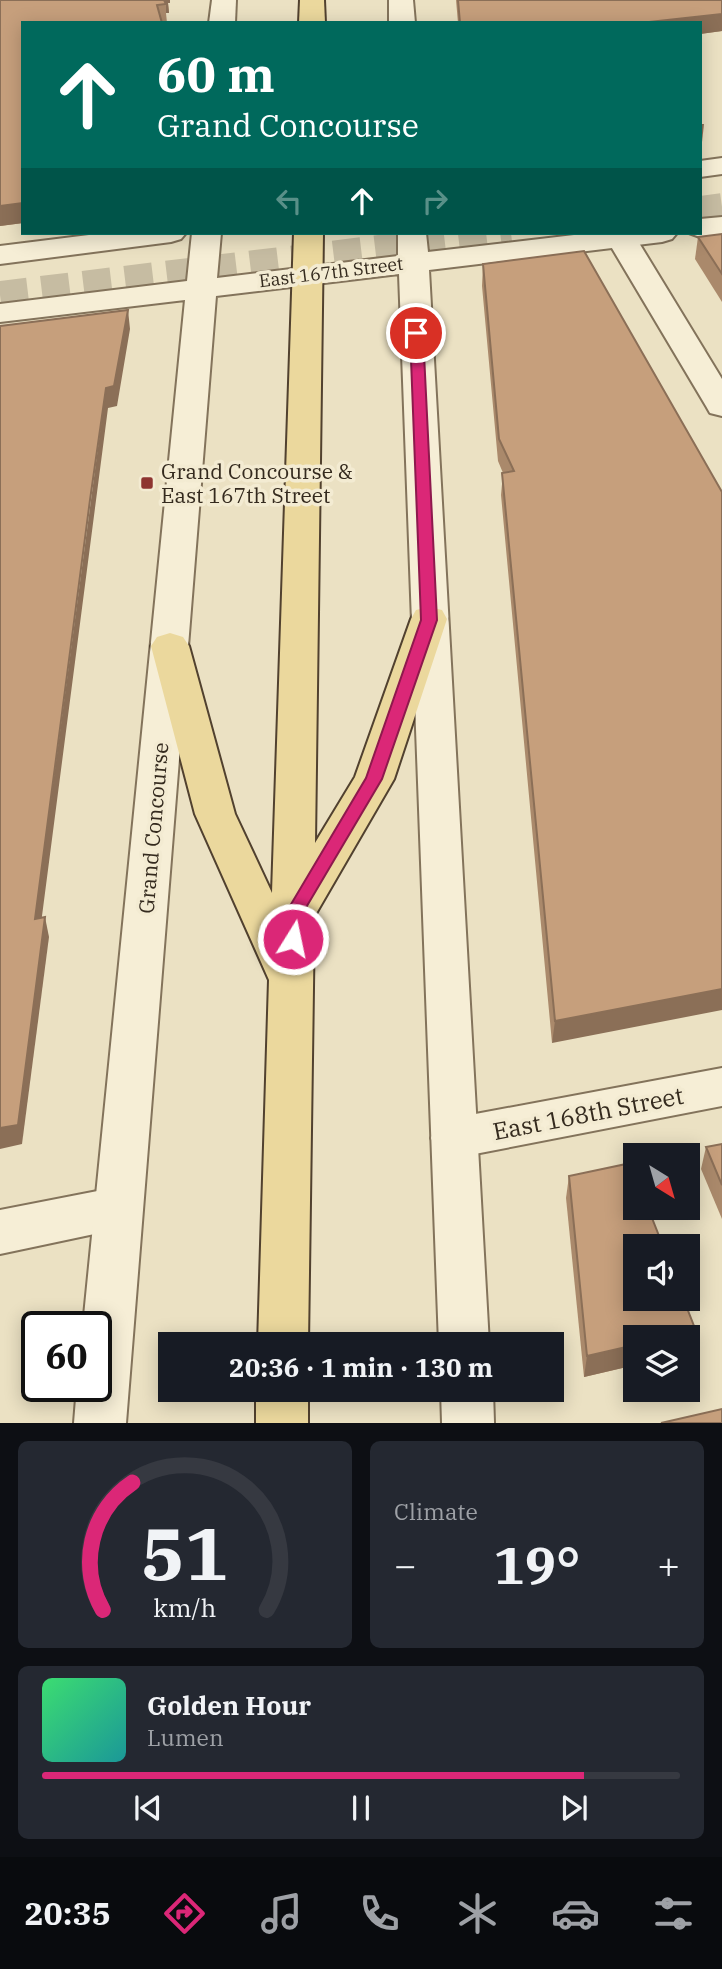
<!DOCTYPE html>
<meta charset="utf-8">
<style>
:root{--surface:#171b24;--page:#242831;--text:#f1f3f6;--muted:#9ea1a6;--line:#363941;--accent:#db2777}
body{margin:0;font-family:"IBM Plex Serif",serif;background:var(--page);color:var(--text);height:100vh;display:flex;flex-direction:column;font-size:26px;white-space:nowrap}
*{box-sizing:border-box;margin:0}
p{font-size:23px;color:var(--muted)}
.icon{flex:none;width:38px;height:38px;fill:none;stroke:currentColor;stroke-width:2;stroke-linecap:round;stroke-linejoin:round}
.map{position:relative;height:1423px;overflow:hidden}
.drawer{display:flex;flex-direction:column;gap:18px;padding:18px;background:#0d0f14;flex:1}
.drawer>*{flex:none}
.hud{position:absolute;left:21px;top:21px;width:681px;height:214px;border-radius:0px;box-shadow:0 4px 18px #0003;background:#00695c;color:#fff;overflow:hidden}
.needle{width:46px;rotate:143deg}
.tools{position:absolute;left:623px;top:1143px;display:grid;gap:14px}
.tools a{display:grid;place-items:center;width:77px;height:77px;border-radius:0px;background:var(--surface);box-shadow:0 4px 18px #0003;font-size:35px}
.speed{position:absolute;left:21px;top:1311px;display:flex;gap:14px;font-size:35px;font-weight:700;text-align:center}
.speed>*{display:grid;place-content:center;width:91px;height:91px;border-radius:50%;background:var(--surface);box-shadow:0 4px 18px #0003;line-height:1}
.speed .limit{border:4px solid #111;border-radius:10px;background:#fff;color:#111}
.pin{position:absolute;display:grid;place-items:center;width:60px;height:60px;color:#fff;margin:-30px;border:4px solid #fff;border-radius:50%;box-shadow:0 2px 7px #0007}
.me{position:absolute;width:77px;margin:-38px;rotate:10deg;stroke-linejoin:round;filter:drop-shadow(0 0 5px #0008)}
.turn{display:flex;align-items:center;gap:24px;height:147px;padding:0 21px;font-size:32px}
.turn .icon{width:91px;height:91px;stroke-width:2.5}
.turn b{display:block;font-size:49px;line-height:60px}
.lanes{display:flex;align-items:center;height:66px;padding:0 21px;background:#0003;justify-content:center;gap:35px;direction:ltr}
.lanes .off{opacity:.35}
.big{font-size:52px;font-weight:800;line-height:1.1}
.drawer .card{flex:1;display:flex;flex-direction:column;justify-content:center;gap:10px;min-width:0;padding:0 24px;border-radius:10px;background:var(--page)}
.drawer .dial{align-items:center;gap:0}
.dial svg{height:182px;overflow:visible;fill:none;stroke:var(--line);stroke-width:7;stroke-linecap:round;text-anchor:middle}
.dial text{fill:var(--text);stroke:none}
.song{display:flex;align-items:center;gap:21px}
.cover{width:84px;height:84px;border-radius:10px;background:linear-gradient(135deg,hsl(140 70% 55%),hsl(180 70% 35%))}
.played{height:7px;border-radius:4px;background:linear-gradient(90deg,var(--accent) 85%,var(--line) 85%)}
.keys{display:flex;justify-content:space-around;direction:ltr}
.heat{display:flex;justify-content:space-between;align-items:center;font-size:38px;direction:ltr}
.drawer .tiles{flex:1;display:grid;gap:18px;grid-template-columns:1fr 1fr}
.card:last-child{grid-column:span 2}
.trip{position:absolute;left:158px;top:1332px;width:406px;height:70px;border-radius:0px;background:var(--surface);box-shadow:0 4px 18px #0003;font-weight:800;line-height:70px;text-align:center}
.menu{display:flex;height:112px;justify-content:space-around;align-items:center;background:#090b0e;color:var(--muted)}
.menu .icon{width:49px;height:49px}
.menu .on{color:var(--accent)}
.menu b{font-size:32px;color:var(--text)}
.map>svg:first-child{display:block}
.lines{fill:none;stroke-linecap:round;stroke-linejoin:round}
.tertiary-tunnel{stroke:#c6bca2;stroke-width:28;stroke-dasharray:28 14;stroke-linecap:butt}
.minor-casing{stroke:#83735b;stroke-width:4}
.tertiary-casing{stroke:#83735b;stroke-width:4}
.primary-casing{stroke:#51412f;stroke-width:4}
.minor{fill:#f6eed6;fill-rule:evenodd}
.tertiary{fill:#f6eed6;fill-rule:evenodd}
.primary{fill:#ebd89d;fill-rule:evenodd}
.wall{fill:#aa896b}
.shaded-wall{fill:#8b6f57}
.building{fill:#c69f7c;stroke:#8b6f57;stroke-width:2}
.route{fill:#db2777;stroke:#8e194d;stroke-width:2}
.poi-dot{fill:#8e3530;stroke:#f3ebd2;stroke-width:2.5}
.labels{text-anchor:middle;dominant-baseline:central;stroke-width:7;stroke-linejoin:round;paint-order:stroke}
.far-street-label{font-size:18px;fill:#342a1e;stroke:#f3ebd2}
.poi-label{font-size:21px;fill:#342a1e;stroke:#f3ebd2;text-anchor:start}
.street-label{font-size:21px;fill:#342a1e;stroke:#f3ebd2}
.near-street-label{font-size:24px;fill:#342a1e;stroke:#f3ebd2}
</style>
<div class="map">
<svg width="722" height="1423" viewBox="0 0 722 1423">
<rect width="100%" height="100%" fill="#ebe1c3"/>
<g class="lines">
<!-- tertiary-tunnel -->
<g class="tertiary-tunnel">
<path d="M 700,210 L 722,207"/>
<path d="M 0,295 L 511,233"/>
</g>
<defs>
<g id="minor">
<path d="M 603,233 L 633,233 L 722,379 L 722,416 L 710,413 L 706,406 Z"/>
<path d="M 722,1068 L 722,1106 L 454,1158 L 437,1152 L 431,1138 L 437,1124 L 454,1118 Z"/>
<path d="M 118,1187 L 135,1193 L 142,1208 L 135,1223 L 118,1229 L 0,1254 L 0,1210 Z"/>
</g>
<g id="tertiary">
<path d="M 212,0 L 236,0 L 235,23 L 209,23 Z"/>
<path d="M 389,0 L 413,0 L 415,23 L 389,23 Z"/>
<path d="M 722,158 L 722,174 L 700,177 L 700,161 Z"/>
<path d="M 722,217 L 722,235 L 700,237 L 689,233 L 700,233 L 700,219 Z"/>
<path d="M 105,233 L 186,233 L 181,239 L 171,242 L 0,264 L 0,246 Z"/>
<path d="M 192,233 L 221,233 L 217,278 L 398,256 L 398,233 L 426,233 L 428,252 L 591,233 L 677,233 L 672,239 L 662,242 L 429,270 L 489,1344 L 439,1344 L 399,274 L 216,296 L 126,1423 L 74,1423 L 77,1386 L 96,1386 L 96,1326 L 83,1326 L 185,300 L 0,322 L 0,304 L 187,281 Z"/>
<path d="M 441,1390 L 493,1390 L 494,1423 L 442,1423 Z"/>
</g>
<g id="primary">
<path d="M 300,0 L 324,0 L 325,23 L 299,23 Z"/>
<path d="M 294,233 L 323,233 L 315,843 L 355,777 L 411,619 L 416,610 L 429,607 L 442,610 L 447,619 L 394,779 L 314,917 L 308,1344 L 258,1344 L 269,980 L 195,814 L 151,646 L 157,637 L 170,633 L 183,637 L 189,646 L 235,814 L 272,893 Z"/>
<rect x="256" y="1390" width="52" height="33"/>
</g>
</defs>
<!-- minor casing -->
<use href="#minor" class="minor-casing"/>
<!-- tertiary casing -->
<use href="#tertiary" class="tertiary-casing"/>
<!-- primary casing -->
<use href="#primary" class="primary-casing"/>
<!-- minor -->
<use href="#minor" class="minor"/>
<!-- tertiary -->
<use href="#tertiary" class="tertiary"/>
<!-- primary -->
<use href="#primary" class="primary"/>
</g>
<!-- wall -->
<g class="wall">
<path d="M 0,0 L 170,3 L 168,3 L 169,13 L 166,13 L 167,23 L 23,23 L 23,223 L 0,226 Z"/>
<path d="M 456,0 L 722,0 L 722,31 L 700,34 L 700,23 L 458,23 Z"/>
<path d="M 722,234 L 722,302 L 695,259 L 698,237 Z"/>
<path d="M 483,264 L 722,492 L 552,1043 L 501,495 L 503,473 L 498,461 L 482,286 Z"/>
<path d="M 722,1144 L 722,1219 L 701,1169 L 706,1147 Z"/>
<path d="M 569,1176 L 696,1331 L 691,1352 L 584,1377 L 566,1198 Z"/>
</g>
<!-- shaded-wall -->
<g class="shaded-wall">
<path d="M 163,0 L 170,0 L 170,3 L 168,3 L 169,13 L 166,13 L 166,4 Z"/>
<path d="M 722,14 L 722,31 L 700,34 L 700,23 L 640,23 Z"/>
<path d="M 700,124 L 704,124 L 702,142 L 700,143 Z"/>
<path d="M 23,203 L 23,223 L 0,226 L 0,206 Z"/>
<path d="M 128,310 L 130,329 L 117,406 L 108,408 L 39,939 L 35,919 L 106,388 Z"/>
<path d="M 45,917 L 49,937 L 22,1144 L 0,1149 L 0,1128 Z"/>
<path d="M 722,989 L 722,1010 L 552,1043 L 555,1021 Z"/>
<path d="M 696,1331 L 691,1352 L 688,1352 L 688,1337 L 669,1337 Z"/>
<path d="M 635,1345 L 635,1365 L 584,1377 L 587,1356 Z"/>
</g>
<!-- building -->
<g class="building">
<path d="M 0,0 L 164,0 L 166,4 L 157,5 L 162,23 L 23,23 L 23,203 L 0,206 Z"/>
<path d="M 458,0 L 722,0 L 722,14 L 640,23 L 460,23 Z"/>
<path d="M 722,234 L 722,274 L 698,237 Z"/>
<path d="M 584,251 L 722,492 L 722,989 L 555,1021 L 502,473 L 514,471 L 499,439 L 483,264 Z"/>
<path d="M 128,310 L 114,386 L 106,388 L 90,500 L 35,919 L 45,917 L 18,1125 L 0,1128 L 0,326 Z"/>
<path d="M 722,1144 L 722,1185 L 706,1147 Z"/>
<path d="M 631,1163 L 635,1173 L 635,1208 L 648,1208 L 663,1246 L 635,1246 L 635,1298 L 683,1298 L 696,1331 L 669,1337 L 635,1337 L 635,1345 L 587,1356 L 569,1176 Z"/>
<path d="M 722,1409 L 722,1423 L 661,1423 Z"/>
</g>
<!-- route -->
<path class="route" d="M 416,329 L 423,333 L 437,620 L 382,779 L 301,916 L 302,939 L 299,944 L 286,944 L 284,939 L 284,916 L 366,778 L 421,620 L 410,333 Z"/>
<!-- markers -->
<rect class="poi-dot" x="140" y="476" width="14" height="14" rx="3.5"/>
<g class="labels">
<!-- far-street labels -->
<g class="far-street-label">
<text transform="translate(331 272) rotate(-7)">East 167th Street</text>
</g>
<!-- poi labels -->
<g class="poi-label">
<text x="161" y="471">Grand Concourse &amp;<tspan x="161" dy="24">East 167th Street</tspan></text>
</g>
<!-- street labels -->
<g class="street-label">
<text transform="translate(153 828) rotate(-85)">Grand Concourse</text>
</g>
<!-- near-street labels -->
<g class="near-street-label">
<text transform="translate(588 1113) rotate(-11)">East 168th Street</text>
</g>
</g>
</svg>
<div class="tools">
<a><svg class="needle" viewBox="-14 -14 28 28"><path d="M0-13l5 13h-10z" fill="#e53935"/><path d="M0 13l5-13h-10z" fill="#9ea1a6"/></svg></a>
<a><svg class="icon" aria-label="sound" viewBox="0 0 24 24"><path d="M4 9h4l5-4v14l-5-4H4zM17 9q2 3 0 6"/></svg></a>
<a><svg class="icon" aria-label="layers" viewBox="0 0 24 24"><path d="M12 4l9 5-9 5-9-5zM3 14l9 5 9-5"/></svg></a>
</div>
<div class="speed"><div class="limit">60</div></div>
<div class="pin" style="left:416px;top:333px;background:#d93025"><svg class="icon" aria-label="arrive" viewBox="0 0 24 24"><path d="M6 21V4h12l-3 4 3 4H6"/></svg></div>
<svg class="me" style="left:293px;top:939px" viewBox="-20 -20 40 40"><circle r="17" fill="#db2777" stroke="#fff" stroke-width="3"/><path d="M0-11L8 9 0 5-8 9z" fill="#fff"/></svg>
<div class="trip">20:36 · 1 min · 130 m</div>
<div class="hud">
<div class="turn"><svg class="icon" aria-label="ahead" viewBox="0 0 24 24"><path d="M12 20V5M6 11l6-6 6 6"/></svg><div><b>60 m</b>Grand Concourse</div></div>
<div class="lanes"><svg class="icon off" aria-label="left" viewBox="0 0 24 24"><path d="M17 20v-9H6M10 6l-5 5 5 5"/></svg><svg class="icon" aria-label="ahead" viewBox="0 0 24 24"><path d="M12 20V5M6 11l6-6 6 6"/></svg><svg class="icon off" aria-label="right" viewBox="0 0 24 24"><path d="M7 20v-9h11M14 6l5 5-5 5"/></svg></div>
</div>
</div>
<section class="drawer">
<div class="tiles">
<div class="card dial"><svg viewBox="0 0 100 80">
<path d="M14 69A42 42 0 1 1 86 69"/>
<path d="M14 69A42 42 0 0 1 27 13" stroke="#db2777"/>
<text x="50" y="56" font-size="32" font-weight="700">51</text>
<text x="50" y="72" font-size="11">km/h</text>
</svg></div>
<div class="card"><p>Climate</p>
<div class="heat"><a>−</a><b class="big">19°</b><a>+</a></div>
</div>
<div class="card">
<div class="song"><i class="cover"></i><div><b>Golden Hour</b><p>Lumen</p></div></div>
<div class="played"></div>
<div class="keys"><svg class="icon" aria-label="previous" viewBox="0 0 24 24"><path d="M18 5L8 12l10 7zM5 5v14"/></svg><svg class="icon" aria-label="pause" viewBox="0 0 24 24"><path d="M8 5v14M16 5v14"/></svg><svg class="icon" aria-label="next" viewBox="0 0 24 24"><path d="M6 5l10 7-10 7zM19 5v14"/></svg></div>
</div>
</div>
</section>
<nav class="menu">
<b>20:35</b>
<svg class="icon on" aria-label="directions" viewBox="0 0 24 24"><path d="M12 3l9 9-9 9-9-9zM9 14v-3h6M13 9l2 2-2 2"/></svg>
<svg class="icon" aria-label="music" viewBox="0 0 24 24"><path d="M9 18V5l10-2v13"/><circle cx="6" cy="18" r="3"/><circle cx="16" cy="16" r="3"/></svg>
<svg class="icon" aria-label="phone" viewBox="0 0 24 24"><path d="M5 4h4l2 5-3 2q2 4 5 5l2-3 5 2v4C11 20 4 13 5 4z"/></svg>
<svg class="icon" aria-label="climate" viewBox="0 0 24 24"><path d="M12 3v18M4 7l16 10M4 17L20 7"/></svg>
<svg class="icon" aria-label="car" viewBox="0 0 24 24"><path d="M5 17H2v-5l4-1 3-4h7l3 4 3 1v5h-3M9 17h6M6 11h13"/><circle cx="7" cy="17" r="2"/><circle cx="17" cy="17" r="2"/></svg>
<svg class="icon" aria-label="filters" viewBox="0 0 24 24"><path d="M4 7h16M4 17h16"/><circle cx="9" cy="7" r="2"/><circle cx="15" cy="17" r="2"/></svg>
</nav>
